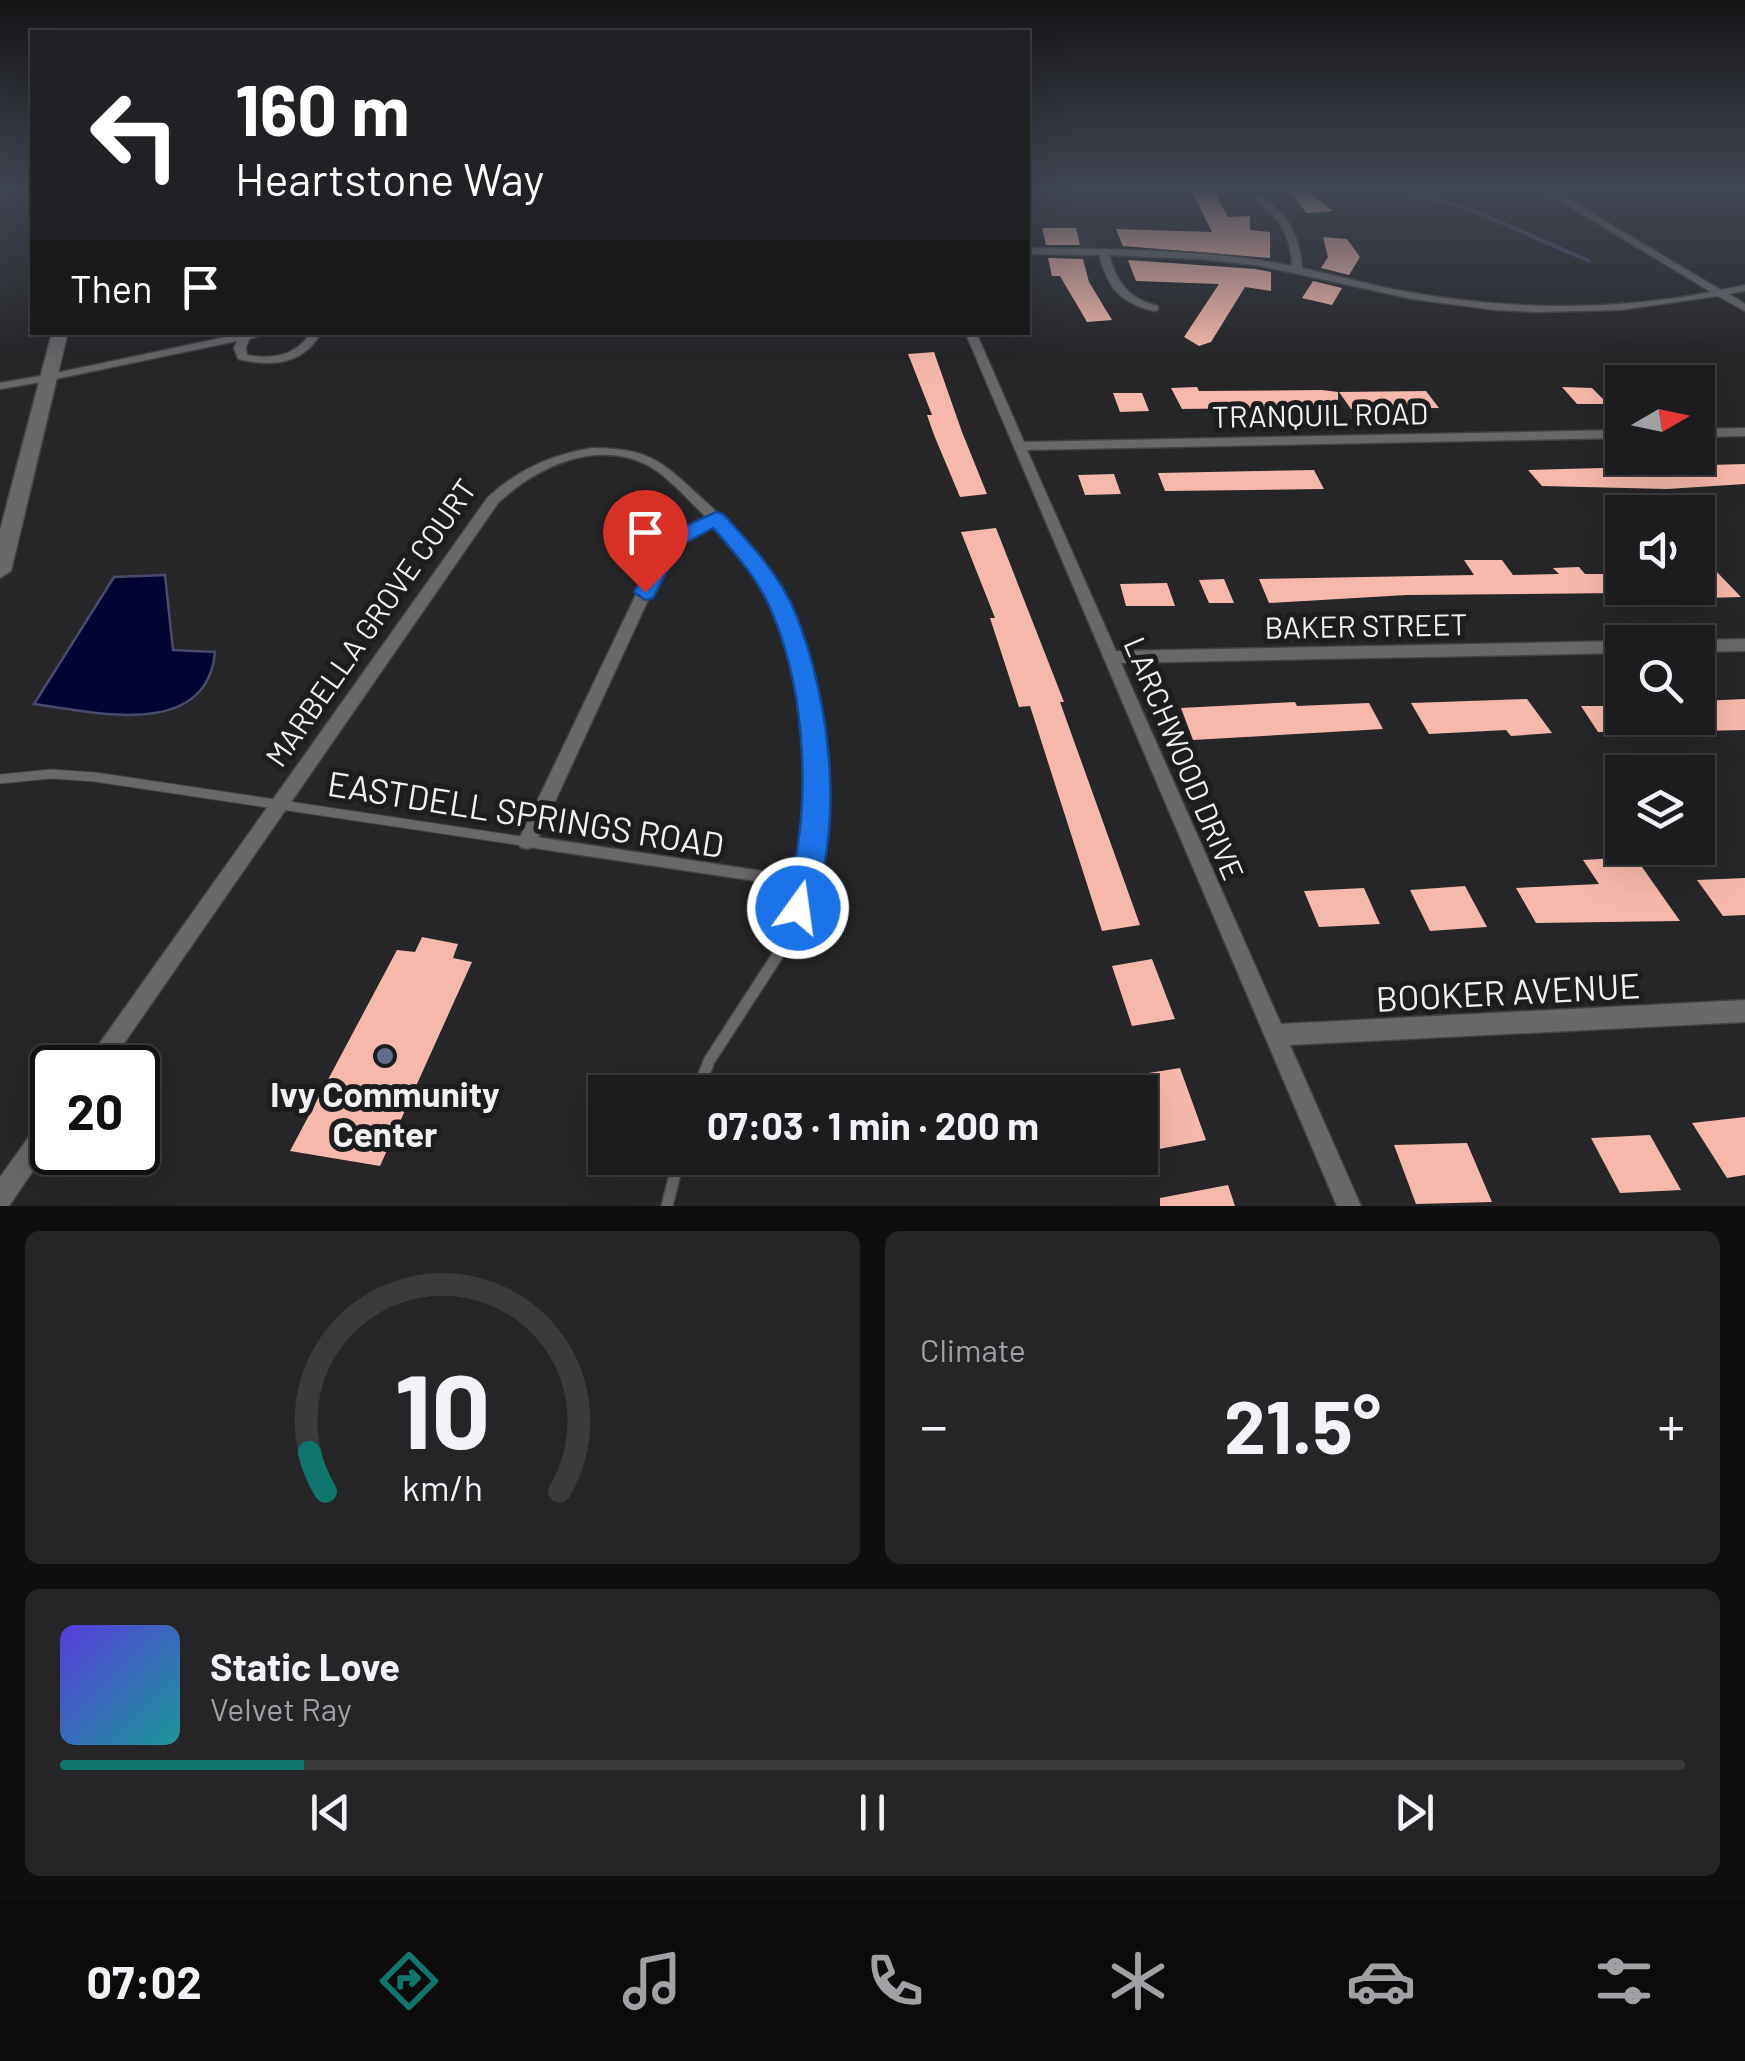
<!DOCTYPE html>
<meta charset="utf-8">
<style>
:root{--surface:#1c1c1f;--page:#252528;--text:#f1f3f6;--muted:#a0a1a4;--line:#3a3a3d;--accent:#0f766e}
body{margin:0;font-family:Barlow,sans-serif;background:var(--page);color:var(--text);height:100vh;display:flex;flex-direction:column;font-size:38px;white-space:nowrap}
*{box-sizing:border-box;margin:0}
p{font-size:32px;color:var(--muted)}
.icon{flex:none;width:55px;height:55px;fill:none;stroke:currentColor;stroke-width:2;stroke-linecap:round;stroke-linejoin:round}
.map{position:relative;height:1206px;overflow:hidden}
.details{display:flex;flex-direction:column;gap:25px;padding:25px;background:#0f0f11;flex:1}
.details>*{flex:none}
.top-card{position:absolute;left:30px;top:30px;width:1000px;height:305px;border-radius:0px;box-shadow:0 10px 40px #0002,0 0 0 2px var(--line);background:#202124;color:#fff;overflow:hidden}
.needle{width:65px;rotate:81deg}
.buttons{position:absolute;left:1605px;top:365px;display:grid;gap:20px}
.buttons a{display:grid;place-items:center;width:110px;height:110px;border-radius:0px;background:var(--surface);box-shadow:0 10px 40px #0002,0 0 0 2px var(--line);font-size:50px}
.speed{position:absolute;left:30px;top:1045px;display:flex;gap:20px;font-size:50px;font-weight:700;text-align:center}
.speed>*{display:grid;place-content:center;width:130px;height:130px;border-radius:50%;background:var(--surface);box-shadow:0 10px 40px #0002,0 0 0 2px var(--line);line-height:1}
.speed .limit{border:5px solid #111;border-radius:15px;background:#fff;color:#111}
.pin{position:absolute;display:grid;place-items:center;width:85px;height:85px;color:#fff;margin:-102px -42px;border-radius:50% 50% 50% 0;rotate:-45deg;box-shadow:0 0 10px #0007}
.pin .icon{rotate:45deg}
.me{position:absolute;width:110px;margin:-55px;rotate:14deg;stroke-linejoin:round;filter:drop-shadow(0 0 8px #0008)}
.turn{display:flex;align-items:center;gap:35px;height:210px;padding:0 40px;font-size:45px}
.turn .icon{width:130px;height:130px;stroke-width:2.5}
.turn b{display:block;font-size:70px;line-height:85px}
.then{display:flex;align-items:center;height:95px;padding:0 40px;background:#0003;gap:20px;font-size:38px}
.big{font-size:75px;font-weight:700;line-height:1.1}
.details .tile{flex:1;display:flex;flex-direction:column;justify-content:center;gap:15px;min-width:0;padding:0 35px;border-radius:15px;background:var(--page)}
.details .dial{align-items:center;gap:0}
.dial svg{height:260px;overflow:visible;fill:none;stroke:var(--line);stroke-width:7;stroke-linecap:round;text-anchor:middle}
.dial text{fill:var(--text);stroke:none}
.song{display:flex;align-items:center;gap:30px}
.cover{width:120px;height:120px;border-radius:15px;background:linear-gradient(135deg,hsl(250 70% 55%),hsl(180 70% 35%))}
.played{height:10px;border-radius:5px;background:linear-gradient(90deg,var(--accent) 15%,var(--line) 15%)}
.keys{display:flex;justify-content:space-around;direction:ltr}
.heat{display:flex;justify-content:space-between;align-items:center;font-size:55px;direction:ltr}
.details .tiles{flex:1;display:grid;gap:25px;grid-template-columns:1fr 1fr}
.tile:last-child{grid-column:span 2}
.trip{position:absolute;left:588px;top:1075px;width:570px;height:100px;border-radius:0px;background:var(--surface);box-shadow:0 10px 40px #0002,0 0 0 2px var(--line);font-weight:700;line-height:100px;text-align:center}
.tabs{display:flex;height:160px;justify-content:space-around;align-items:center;background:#0b0b0c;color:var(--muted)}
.tabs .icon{width:70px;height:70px}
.tabs .current{color:var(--accent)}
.tabs b{font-size:45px;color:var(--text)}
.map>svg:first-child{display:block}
.water{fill:#000432;stroke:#484b6c;stroke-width:2.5}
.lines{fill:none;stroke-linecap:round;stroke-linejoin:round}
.stream{stroke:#484b6c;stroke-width:4}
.building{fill:#f6b8aa}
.lane-far2-casing{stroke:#414143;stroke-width:9}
.lane-far1-casing{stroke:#414143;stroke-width:11}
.lane-casing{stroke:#414143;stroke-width:14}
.street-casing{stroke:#414143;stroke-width:3}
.secondary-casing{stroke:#414143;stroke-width:3}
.lane-far2{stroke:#68686b;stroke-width:6}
.lane-far1{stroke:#68686b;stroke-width:9}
.lane{stroke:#68686b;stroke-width:11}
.street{fill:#68686b;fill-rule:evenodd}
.secondary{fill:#68686b;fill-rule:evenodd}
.route{fill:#1a73e8;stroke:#114b97;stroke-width:2.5}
.service-dot{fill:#5c6f8a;stroke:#1c1d1f;stroke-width:4}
.labels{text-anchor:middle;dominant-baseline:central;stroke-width:10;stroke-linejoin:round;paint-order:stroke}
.street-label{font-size:30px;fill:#f1f1f3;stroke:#1c1d1f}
.near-street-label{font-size:35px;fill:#f1f1f3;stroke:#1c1d1f}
.near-poi-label{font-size:35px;font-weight:bold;fill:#f1f1f3;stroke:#1c1d1f}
</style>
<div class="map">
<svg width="1745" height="1206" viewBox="0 0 1745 1206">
<rect width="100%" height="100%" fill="#262629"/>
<!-- water -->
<path class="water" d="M 165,575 L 173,650 L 215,652 C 207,741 92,712 34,704 L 114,577 Z"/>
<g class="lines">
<!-- stream -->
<path class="stream" d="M 1392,188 L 1468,208 L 1589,261"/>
</g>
<!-- building -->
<g class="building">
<path d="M 1190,188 L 1212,188 L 1228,217 L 1250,216 L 1250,230 L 1270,232 L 1270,258 L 1123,246 L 1116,229 L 1212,232 Z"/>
<path d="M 1288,188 L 1304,188 L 1333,211 L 1306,213 Z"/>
<path d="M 1042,228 L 1076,228 L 1080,245 L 1046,245 Z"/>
<path d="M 1323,237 L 1347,239 L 1360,257 L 1349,275 L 1321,268 L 1328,257 Z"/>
<path d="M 1048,258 L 1083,259 L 1089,282 L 1112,320 L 1087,322 L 1060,276 L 1052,276 Z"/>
<path d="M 1128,260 L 1255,269 L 1271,272 L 1271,291 L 1245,287 L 1211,342 L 1199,346 L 1184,337 L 1219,284 L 1136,281 Z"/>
<path d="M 1313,281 L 1342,288 L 1332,305 L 1302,298 Z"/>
<path d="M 934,352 L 962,432 L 987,494 L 960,497 L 934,435 L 927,415 L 932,415 L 908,354 Z"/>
<path d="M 1197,387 L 1199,391 L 1322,390 L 1338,392 L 1338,407 L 1182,409 L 1171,388 Z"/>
<path d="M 1562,387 L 1592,388 L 1608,404 L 1577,404 Z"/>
<path d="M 1426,391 L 1439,408 L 1351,409 L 1339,392 Z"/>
<path d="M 1113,393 L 1142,393 L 1149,411 L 1120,412 Z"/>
<path d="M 1745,464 L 1745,484 L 1667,489 L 1542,486 L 1528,470 Z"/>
<path d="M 1314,470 L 1324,489 L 1165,491 L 1158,473 Z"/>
<path d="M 1114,474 L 1121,494 L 1085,495 L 1078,475 Z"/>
<path d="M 996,528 L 1064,702 L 1060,702 L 1140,925 L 1102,931 L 1030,706 L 1019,707 L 990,618 L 995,618 L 961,532 Z"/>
<path d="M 1464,560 L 1502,560 L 1513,575 L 1559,574 L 1553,568 L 1579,567 L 1585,574 L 1622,574 L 1622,593 L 1407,595 L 1269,603 L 1259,579 L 1474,575 Z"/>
<path d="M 1715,570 L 1741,597 L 1705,598 L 1698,590 L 1698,571 Z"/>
<path d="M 1224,579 L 1234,603 L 1209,603 L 1199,580 Z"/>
<path d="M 1167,583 L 1175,606 L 1126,606 L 1120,584 Z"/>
<path d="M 1527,699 L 1552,733 L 1511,736 L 1506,730 L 1429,734 L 1411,703 Z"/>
<path d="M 1745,699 L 1745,730 L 1698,731 L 1698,701 Z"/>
<path d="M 1295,702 L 1297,706 L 1369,703 L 1383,729 L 1193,740 L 1181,708 Z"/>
<path d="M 1581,706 L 1622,706 L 1622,732 L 1598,732 Z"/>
<path d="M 1635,857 L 1680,921 L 1536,923 L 1516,888 L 1599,884 L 1583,860 Z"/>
<path d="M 1745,878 L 1745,915 L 1723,916 L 1697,880 Z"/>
<path d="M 1465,886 L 1487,927 L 1430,931 L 1410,890 Z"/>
<path d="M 1364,888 L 1380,924 L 1319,927 L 1304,891 Z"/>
<path d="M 422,937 L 458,944 L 453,958 L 472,962 L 380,1166 L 290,1151 L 397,950 L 415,952 Z"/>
<path d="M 1152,959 L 1175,1019 L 1132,1026 L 1112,966 Z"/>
<path d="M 1180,1068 L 1206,1140 L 1154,1150 L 1140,1106 L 1140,1092 L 1135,1092 L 1130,1076 Z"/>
<path d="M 1745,1117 L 1745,1175 L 1727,1178 L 1692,1123 Z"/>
<path d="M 1650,1135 L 1681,1190 L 1620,1193 L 1591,1138 Z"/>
<path d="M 1467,1143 L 1492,1202 L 1416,1204 L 1394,1145 Z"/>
<path d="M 1228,1185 L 1235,1206 L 1160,1206 L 1160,1198 Z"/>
</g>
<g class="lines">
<defs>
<path id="lane-far2" d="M 0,386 L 46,378"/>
<path id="lane-far1" d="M 0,779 L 51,774 L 95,777 L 555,846"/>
<g id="lane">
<path d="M 538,843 L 806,883 L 781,950 L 709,1061 L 697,1092"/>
<path d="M 667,1206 L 679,1158"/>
</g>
<g id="street">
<path d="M 1539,188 L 1549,188 L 1721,290 L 1745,285 L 1745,291 L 1729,294 L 1745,304 L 1745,311 L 1718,296 L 1621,310 L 1537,312 L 1495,310 L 1412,299 L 1256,265 L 1199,259 L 1109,255 C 1117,283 1129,299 1158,306 L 1158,310 L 1154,311 C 1120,303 1108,288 1099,255 L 1028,254 L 1028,248 C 1116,250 1205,248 1292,266 C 1291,236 1280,218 1256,201 L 1255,199 L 1259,196 C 1288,212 1300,236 1302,268 C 1339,276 1376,287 1414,293 C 1512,310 1613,311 1711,292 Z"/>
<path d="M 272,332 L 249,339 L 246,348 L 247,355 C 271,359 294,357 309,335 L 306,332 L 320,334 C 303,365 270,367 238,359 L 234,348 L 237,341 L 51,380 L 45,377 L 51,374 L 245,333 Z"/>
<path d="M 965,332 L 976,332 L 1024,442 L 1622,430 L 1622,438 L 1027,450 L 1116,651 L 1622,641 L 1626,642 L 1622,642 L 1622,653 L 1121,663 L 1281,1024 L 1745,1000 L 1745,1022 L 1290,1045 L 1361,1206 L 1337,1206 Z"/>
<path d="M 1745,428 L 1745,436 L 1698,437 L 1698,429 Z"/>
<path d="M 592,448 C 652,448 663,463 705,501 C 803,590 830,692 822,821 C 820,843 821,869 813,889 L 806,892 L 799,889 L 796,883 C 814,749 814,627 713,524 L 688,536 L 667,559 L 534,847 L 527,849 L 520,847 L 518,841 L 654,557 L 678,530 L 706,517 C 690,502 667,475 647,465 C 596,439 536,467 498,503 L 107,1068 L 82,1068 L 488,497 C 519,469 551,455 592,448 Z"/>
<path d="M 1745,639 L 1745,651 L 1698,652 L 1698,642 L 1692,642 L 1698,640 Z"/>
<path d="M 52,1112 L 52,1143 L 9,1206 L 0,1206 L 0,1177 L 44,1116 Z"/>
</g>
<g id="secondary">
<path d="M 16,188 L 32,188 L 32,194 L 17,191 Z"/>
<path d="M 52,332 L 68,332 L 11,571 L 0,578 L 0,530 Z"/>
</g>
</defs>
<!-- lane-far2 casing -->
<use href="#lane-far2" class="lane-far2-casing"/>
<!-- lane-far1 casing -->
<use href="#lane-far1" class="lane-far1-casing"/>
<!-- lane casing -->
<use href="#lane" class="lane-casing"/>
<!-- street casing -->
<use href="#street" class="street-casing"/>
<!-- secondary casing -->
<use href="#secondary" class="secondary-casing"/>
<!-- lane-far2 -->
<use href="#lane-far2" class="lane-far2"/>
<!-- lane-far1 -->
<use href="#lane-far1" class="lane-far1"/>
<!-- lane -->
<use href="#lane" class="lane"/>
<!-- street -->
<use href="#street" class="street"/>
<!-- secondary -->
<use href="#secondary" class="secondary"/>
</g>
<!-- sky -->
<linearGradient id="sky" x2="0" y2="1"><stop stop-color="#151517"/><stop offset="0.53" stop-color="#414754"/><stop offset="1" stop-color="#414754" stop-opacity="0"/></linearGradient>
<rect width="1745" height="357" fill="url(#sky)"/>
<!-- route -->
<path class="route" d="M 716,512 L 723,514 C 750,543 779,574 795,612 C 830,698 847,830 808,917 L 798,921 L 787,917 L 783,908 C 813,819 808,696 771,610 C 758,579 735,553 713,528 L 680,546 L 653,598 L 645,600 L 634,592 L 664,536 Z"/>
<!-- markers -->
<circle class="service-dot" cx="385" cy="1056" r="10"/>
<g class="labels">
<!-- street labels -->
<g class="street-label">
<text transform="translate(1320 414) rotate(-1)">TRANQUIL ROAD</text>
<text transform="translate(370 622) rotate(-55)">MARBELLA GROVE COURT</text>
<text transform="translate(1366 625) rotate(-1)">BAKER STREET</text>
<text transform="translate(1185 758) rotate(67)">LARCHWOOD DRIVE</text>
</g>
<!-- near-street labels -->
<g class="near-street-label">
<text transform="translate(526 813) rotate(9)">EASTDELL SPRINGS ROAD</text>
<text transform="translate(1508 991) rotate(-3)">BOOKER AVENUE</text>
</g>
<!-- near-poi labels -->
<g class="near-poi-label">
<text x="385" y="1093">Ivy Community<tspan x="385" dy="40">Center</tspan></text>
</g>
</g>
</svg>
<div class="buttons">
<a><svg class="needle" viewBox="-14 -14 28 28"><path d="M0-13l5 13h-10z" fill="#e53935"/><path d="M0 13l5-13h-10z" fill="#a0a1a4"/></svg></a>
<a><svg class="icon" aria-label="sound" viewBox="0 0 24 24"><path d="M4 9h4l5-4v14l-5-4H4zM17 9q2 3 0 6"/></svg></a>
<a><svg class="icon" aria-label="search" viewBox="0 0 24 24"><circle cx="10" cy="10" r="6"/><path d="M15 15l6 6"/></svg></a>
<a><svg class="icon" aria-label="layers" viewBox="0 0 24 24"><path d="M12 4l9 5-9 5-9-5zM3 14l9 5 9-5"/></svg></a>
</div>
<div class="speed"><div class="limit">20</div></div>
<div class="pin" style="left:645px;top:592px;background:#d93025"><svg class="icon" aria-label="arrive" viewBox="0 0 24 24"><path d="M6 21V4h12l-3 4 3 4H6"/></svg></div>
<svg class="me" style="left:798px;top:908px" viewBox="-20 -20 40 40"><circle r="17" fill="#1a73e8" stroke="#fff" stroke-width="3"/><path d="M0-11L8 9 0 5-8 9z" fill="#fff"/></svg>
<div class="trip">07:03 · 1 min · 200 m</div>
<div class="top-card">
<div class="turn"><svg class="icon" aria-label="left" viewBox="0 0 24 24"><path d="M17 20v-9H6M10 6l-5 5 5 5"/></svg><div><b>160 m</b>Heartstone Way</div></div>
<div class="then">Then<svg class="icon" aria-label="arrive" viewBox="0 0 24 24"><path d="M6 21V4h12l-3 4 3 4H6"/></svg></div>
</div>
</div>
<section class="details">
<div class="tiles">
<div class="tile dial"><svg viewBox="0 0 100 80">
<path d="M14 69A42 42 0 1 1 86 69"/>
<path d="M14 69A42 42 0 0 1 9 57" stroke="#0f766e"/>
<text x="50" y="56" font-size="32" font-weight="700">10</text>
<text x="50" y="72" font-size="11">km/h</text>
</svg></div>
<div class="tile"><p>Climate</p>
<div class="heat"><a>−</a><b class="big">21.5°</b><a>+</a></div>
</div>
<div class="tile">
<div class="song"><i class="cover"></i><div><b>Static Love</b><p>Velvet Ray</p></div></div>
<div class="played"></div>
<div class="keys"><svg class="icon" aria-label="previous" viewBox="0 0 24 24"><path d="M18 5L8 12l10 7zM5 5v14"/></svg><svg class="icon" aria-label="pause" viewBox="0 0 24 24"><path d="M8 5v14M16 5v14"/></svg><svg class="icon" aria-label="next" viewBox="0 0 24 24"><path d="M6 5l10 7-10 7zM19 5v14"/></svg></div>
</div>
</div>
</section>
<nav class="tabs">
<b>07:02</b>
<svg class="icon current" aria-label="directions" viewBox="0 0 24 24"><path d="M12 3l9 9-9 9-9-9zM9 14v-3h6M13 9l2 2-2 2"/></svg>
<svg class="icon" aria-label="music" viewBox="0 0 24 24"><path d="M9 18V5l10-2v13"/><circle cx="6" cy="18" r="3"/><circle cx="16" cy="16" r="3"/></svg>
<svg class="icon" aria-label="phone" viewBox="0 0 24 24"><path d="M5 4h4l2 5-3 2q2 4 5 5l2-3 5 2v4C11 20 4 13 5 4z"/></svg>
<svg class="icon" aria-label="climate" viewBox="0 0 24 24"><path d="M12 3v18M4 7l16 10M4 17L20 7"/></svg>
<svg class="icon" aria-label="car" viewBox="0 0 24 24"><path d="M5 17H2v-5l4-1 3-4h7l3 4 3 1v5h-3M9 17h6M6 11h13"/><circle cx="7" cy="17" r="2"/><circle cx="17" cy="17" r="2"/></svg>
<svg class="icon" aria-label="filters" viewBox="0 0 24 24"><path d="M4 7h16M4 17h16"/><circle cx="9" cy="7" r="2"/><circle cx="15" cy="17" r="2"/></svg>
</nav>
